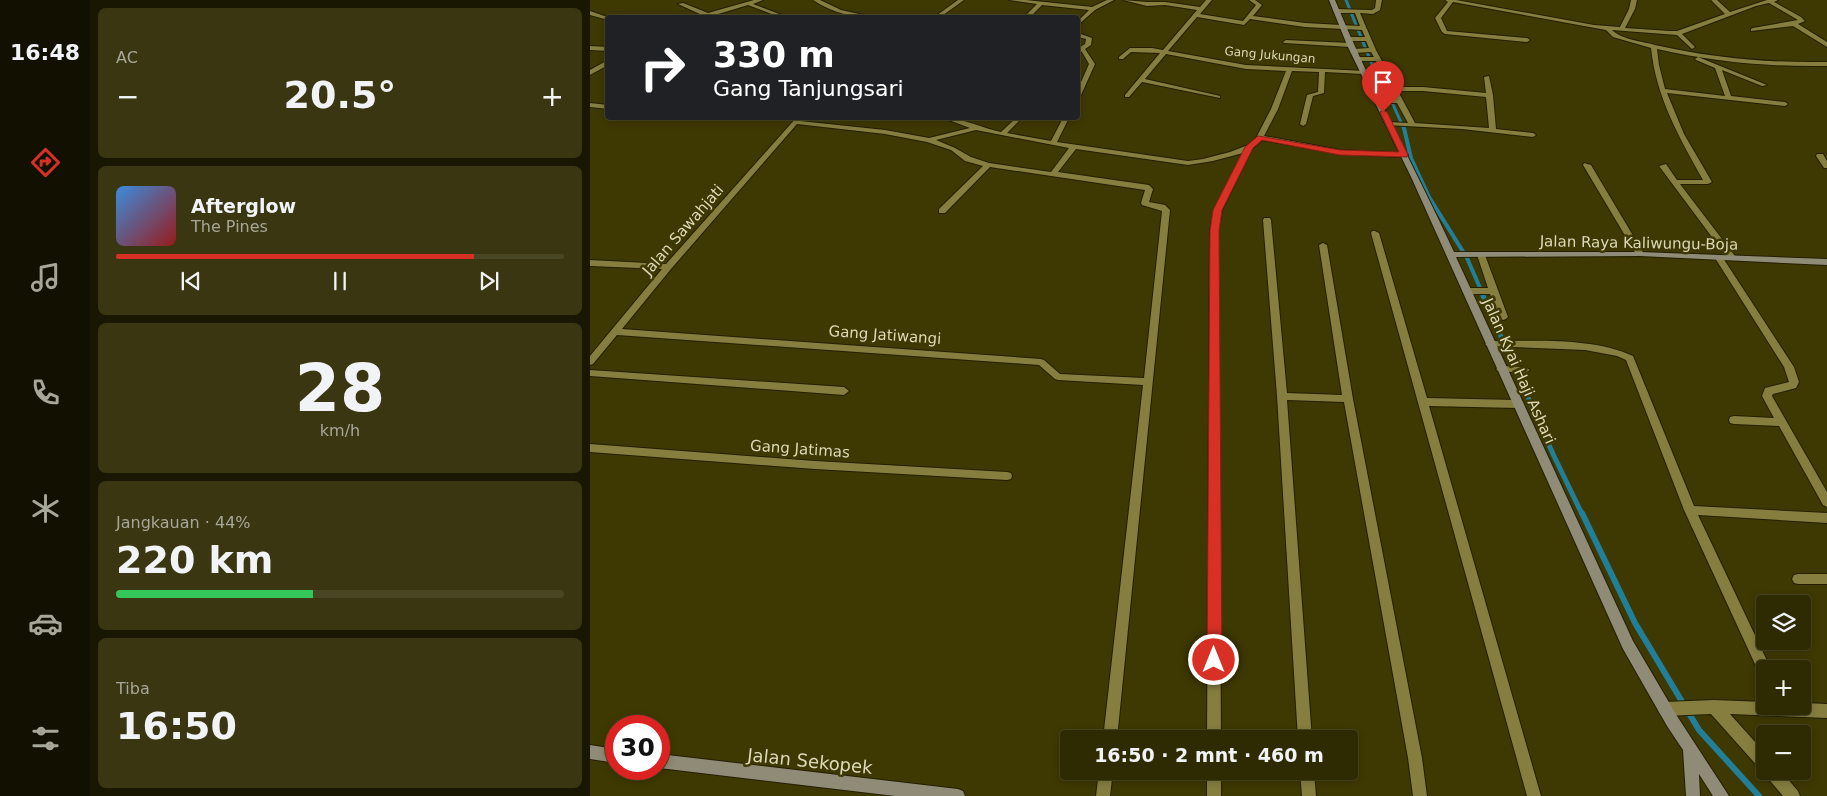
<!DOCTYPE html>
<html lang="id">
<meta charset="utf-8">
<style>
:root{--surface:#2e2a02;--page:#3a3611;--text:#f1f3f6;--muted:#a7a799;--line:#494624;--accent:#d93025}
body{margin:0;font-family:"DejaVu Sans",sans-serif;background:var(--page);color:var(--text);height:100vh;display:flex;flex-direction:column;font-size:19px;white-space:nowrap}
*{box-sizing:border-box;margin:0}
p{font-size:16px;color:var(--muted)}
.icon{flex:none;width:28px;height:28px;fill:none;stroke:currentColor;stroke-width:2;stroke-linecap:round;stroke-linejoin:round}
.map{position:relative;flex:1;overflow:hidden}
.side{display:flex;flex-direction:column;gap:8px;padding:8px;background:#191701;width:500px}
.side>*{flex:none}
.banner{position:absolute;left:15px;top:15px;width:475px;height:105px;border-radius:5px;box-shadow:0 2px 8px #0003,0 0 0 1px var(--line);background:#202124;color:#fff;overflow:hidden}
.controls{position:absolute;left:1166px;top:595px;display:grid;gap:10px}
.controls a{display:grid;place-items:center;width:55px;height:55px;border-radius:5px;background:var(--surface);box-shadow:0 2px 8px #0003,0 0 0 1px var(--line);font-size:25px}
.speed{position:absolute;left:15px;top:715px;display:flex;gap:10px;font-size:25px;font-weight:700;text-align:center}
.speed>*{display:grid;place-content:center;width:65px;height:65px;border-radius:50%;background:var(--surface);box-shadow:0 2px 8px #0003,0 0 0 1px var(--line);line-height:1}
.speed .limit{border:8px solid #d22;background:#fff;color:#111}
.pin{position:absolute;display:grid;place-items:center;width:42px;height:42px;color:#fff;margin:-51px -21px;border-radius:50% 50% 50% 0;rotate:-45deg;box-shadow:0 0 5px #0007}
.pin .icon{rotate:45deg}
.me{position:absolute;width:55px;margin:-28px;rotate:0deg;stroke-linejoin:round;filter:drop-shadow(0 0 4px #0008)}
.turn{display:flex;align-items:center;gap:18px;height:105px;padding:0 25px;font-size:22px}
.turn .icon{width:65px;height:65px;stroke-width:2.5}
.turn b{display:block;font-size:35px;line-height:42px}
.big{font-size:38px;font-weight:700;line-height:1.1}
.side .widget{flex:1;display:flex;flex-direction:column;justify-content:center;gap:8px;min-width:0;padding:0 18px;border-radius:8px;background:var(--page)}
.side .dial{align-items:center;gap:0}
.dial b{font-size:65px;line-height:1}
.song{display:flex;align-items:center;gap:15px}
.cover{width:60px;height:60px;border-radius:8px;background:linear-gradient(135deg,hsl(210 70% 55%),hsl(0 70% 35%))}
.played{height:5px;border-radius:2px;background:linear-gradient(90deg,var(--accent) 80%,var(--line) 80%)}
.keys{display:flex;justify-content:space-around;direction:ltr}
.heat{display:flex;justify-content:space-between;align-items:center;font-size:28px;direction:ltr}
.charge{height:8px;border-radius:4px;background:linear-gradient(90deg,#34c759 44%,var(--line) 0)}
.trip{position:absolute;left:470px;top:730px;width:298px;height:50px;border-radius:5px;background:var(--surface);box-shadow:0 2px 8px #0003,0 0 0 1px var(--line);font-weight:700;line-height:50px;text-align:center}
main{display:flex;flex:1;min-height:0}
.dock{display:flex;flex-direction:column;width:90px;justify-content:space-around;align-items:center;background:#121101;color:var(--muted)}
.dock .icon{width:35px;height:35px}
.dock .selected{color:var(--accent)}
.dock b{font-size:22px;color:var(--text)}
.map>svg:first-child{display:block}
.lines{fill:none;stroke-linecap:round;stroke-linejoin:round}
.stream-far3{stroke:#217f99;stroke-width:3}
.stream-far2{stroke:#217f99;stroke-width:4}
.stream-far1{stroke:#217f99;stroke-width:5}
.stream{stroke:#217f99;stroke-width:6}
.street-casing{stroke:#231f00;stroke-width:2}
.secondary-casing{stroke:#231f00;stroke-width:2}
.street{fill:#867e3f;fill-rule:evenodd}
.secondary{fill:#908b76;fill-rule:evenodd}
.route{fill:#d93025;stroke:#8d1f18}
.labels{text-anchor:middle;dominant-baseline:central;stroke-width:5;stroke-linejoin:round;paint-order:stroke}
.far-street-label{font-size:12px;fill:#ddd9b9;stroke:#3e3803}
.street-label{font-size:15px;fill:#ddd9b9;stroke:#3e3803}
.near-street-label{font-size:18px;fill:#ddd9b9;stroke:#3e3803}
</style>
<main>
<nav class="dock">
<b>16:48</b>
<svg class="icon selected" aria-label="directions" viewBox="0 0 24 24"><path d="M12 3l9 9-9 9-9-9zM9 14v-3h6M13 9l2 2-2 2"/></svg>
<svg class="icon" aria-label="music" viewBox="0 0 24 24"><path d="M9 18V5l10-2v13"/><circle cx="6" cy="18" r="3"/><circle cx="16" cy="16" r="3"/></svg>
<svg class="icon" aria-label="phone" viewBox="0 0 24 24"><path d="M5 4h4l2 5-3 2q2 4 5 5l2-3 5 2v4C11 20 4 13 5 4z"/></svg>
<svg class="icon" aria-label="climate" viewBox="0 0 24 24"><path d="M12 3v18M4 7l16 10M4 17L20 7"/></svg>
<svg class="icon" aria-label="car" viewBox="0 0 24 24"><path d="M5 17H2v-5l4-1 3-4h7l3 4 3 1v5h-3M9 17h6M6 11h13"/><circle cx="7" cy="17" r="2"/><circle cx="17" cy="17" r="2"/></svg>
<svg class="icon" aria-label="filters" viewBox="0 0 24 24"><path d="M4 7h16M4 17h16"/><circle cx="9" cy="7" r="2"/><circle cx="15" cy="17" r="2"/></svg>
</nav>
<section class="side">
<div class="widget"><p>AC</p>
<div class="heat"><a>−</a><b class="big">20.5°</b><a>+</a></div>
</div>
<div class="widget">
<div class="song"><i class="cover"></i><div><b>Afterglow</b><p>The Pines</p></div></div>
<div class="played"></div>
<div class="keys"><svg class="icon" aria-label="previous" viewBox="0 0 24 24"><path d="M18 5L8 12l10 7zM5 5v14"/></svg><svg class="icon" aria-label="pause" viewBox="0 0 24 24"><path d="M8 5v14M16 5v14"/></svg><svg class="icon" aria-label="next" viewBox="0 0 24 24"><path d="M6 5l10 7-10 7zM19 5v14"/></svg></div>
</div>
<div class="widget dial"><b>28</b><p>km/h</p></div>
<div class="widget"><p>Jangkauan · 44%</p><b class="big">220 km</b><div class="charge"></div></div>
<div class="widget"><p>Tiba</p><b class="big">16:50</b></div>
</section>
<div class="map">
<svg width="1237" height="796" viewBox="0 0 1237 796">
<rect width="100%" height="100%" fill="#3e3803"/>
<g class="lines">
<!-- stream-far3 -->
<path class="stream-far3" d="M 756,0 L 794,94 L 801,100 L 814,129"/>
<!-- stream-far2 -->
<path class="stream-far2" d="M 814,128 L 821,158 L 839,197 L 877,258 L 894,297"/>
<!-- stream-far1 -->
<path class="stream-far1" d="M 893,296 L 963,454 L 992,514"/>
<!-- stream -->
<path class="stream" d="M 992,513 L 1045,623 L 1109,730 L 1169,796"/>
<defs>
<g id="street">
<path d="M 164,0 L 173,0 L 163,4 L 200,18 L 192,18 L 158,5 L 115,18 L 105,18 L 112,15 L 88,4 L 93,3 L 118,13 Z"/>
<path d="M 223,0 L 230,0 L 251,10 L 287,18 C 265,18 242,13 223,0 Z"/>
<path d="M 368,0 L 374,0 L 349,18 L 343,18 Z"/>
<path d="M 419,0 L 436,0 L 502,7 L 517,0 L 524,0 L 505,10 L 488,25 L 488,21 L 499,10 L 452,5 L 439,18 L 433,18 L 447,4 Z"/>
<path d="M 533,0 L 557,2 L 575,2 L 610,7 L 616,0 L 622,0 L 610,14 L 653,21 L 666,5 L 659,0 L 665,0 L 672,5 L 663,16 L 715,23 L 770,26 L 765,13 L 746,13 L 743,11 L 746,9 L 782,10 L 785,8 L 786,0 L 792,0 L 790,10 L 783,14 L 770,13 L 786,50 L 806,87 L 833,87 L 896,93 L 894,77 L 899,76 L 903,95 L 906,129 L 943,133 L 946,135 L 943,137 L 872,129 L 796,125 L 795,124 L 798,122 L 818,123 L 807,103 L 788,103 L 785,101 L 788,99 L 806,99 L 786,61 L 767,61 L 764,59 L 767,57 L 784,57 L 781,52 L 763,53 L 760,51 L 763,49 L 779,48 L 776,41 L 758,41 L 755,39 L 758,37 L 775,37 L 772,30 L 715,27 L 660,19 L 654,25 L 607,17 L 578,51 L 656,65 L 775,71 L 776,72 L 773,74 L 735,72 L 734,93 L 723,96 L 716,124 L 713,126 L 710,124 L 717,95 L 728,92 L 729,72 L 702,71 L 688,109 L 674,136 L 750,150 L 814,153 L 818,155 L 814,157 L 750,154 L 672,140 L 662,149 L 632,210 L 628,231 L 631,739 L 617,739 L 620,231 L 624,210 L 653,153 L 623,161 L 598,165 L 486,149 L 468,172 L 559,185 L 563,189 L 559,202 L 575,205 L 580,210 L 527,739 L 513,739 L 553,385 L 468,380 L 465,379 L 449,365 L 27,335 L 3,364 L 0,365 L 0,356 L 72,269 L 0,266 L 0,260 L 76,264 L 206,118 L 212,118 L 210,121 L 295,130 L 339,138 L 380,128 L 356,119 L 355,118 C 373,118 392,128 411,132 L 426,118 L 432,118 L 417,133 L 461,141 L 473,118 L 479,118 L 467,142 L 598,161 L 613,159 L 640,152 L 658,145 L 666,138 L 681,109 L 696,71 L 656,69 L 576,54 L 555,79 L 630,96 L 630,98 L 552,82 L 539,97 L 535,97 L 535,95 L 570,53 L 541,52 L 533,59 L 529,59 L 529,57 L 540,48 L 562,48 L 573,50 L 607,10 L 575,5 L 557,6 ZM 808,91 L 833,91 L 896,97 L 899,128 L 825,123 ZM 207,124 L 295,134 L 337,142 L 361,150 L 375,161 L 393,166 L 349,209 L 349,213 L 355,213 L 400,167 L 555,190 L 551,203 L 552,205 L 572,211 L 554,378 L 470,374 L 454,360 L 451,359 L 32,329 L 81,269 ZM 386,130 L 479,148 L 461,172 L 399,163 L 381,157 L 365,148 L 346,140 Z"/>
<path d="M 855,0 L 866,0 L 1004,25 L 1030,27 L 1039,9 L 1041,0 L 1047,0 L 1045,9 L 1035,28 L 1080,31 L 1087,31 L 1135,14 L 1121,0 L 1127,0 L 1140,12 L 1177,0 L 1188,0 L 1184,2 L 1211,17 L 1215,21 L 1208,24 L 1237,42 L 1237,47 L 1203,26 L 1161,31 L 1161,29 L 1163,28 L 1208,20 L 1179,3 L 1166,6 L 1092,34 L 1105,47 L 1102,49 L 1087,35 L 1022,30 C 1032,40 1052,41 1065,45 C 1122,58 1179,63 1237,62 L 1237,66 C 1180,67 1123,62 1067,49 L 1069,65 L 1075,89 L 1135,96 L 1125,68 L 1106,60 L 1105,59 L 1108,57 L 1177,85 L 1172,86 L 1132,70 L 1141,96 L 1195,102 L 1198,104 L 1195,106 L 1077,93 L 1094,134 L 1122,182 L 1118,184 L 1090,184 L 1145,256 L 1145,260 L 1139,260 L 1069,166 L 1076,164 L 1087,180 L 1113,180 C 1089,137 1066,97 1061,48 L 1023,37 L 1016,30 L 863,2 L 851,18 L 857,31 L 937,38 L 940,40 L 937,42 L 855,34 L 852,32 L 845,18 L 858,2 Z"/>
<path d="M 0,11 L 20,18 L 18,18 L 18,20 L 0,15 Z"/>
<path d="M 488,33 L 502,38 L 501,45 L 495,49 L 505,64 L 491,95 L 488,97 L 488,89 L 499,64 L 492,52 L 488,50 L 488,46 L 490,47 L 495,44 L 496,39 L 488,37 Z"/>
<path d="M 696,40 L 760,43 L 763,45 L 760,47 L 694,43 L 693,42 Z"/>
<path d="M 0,46 L 18,47 L 18,51 L 0,50 Z"/>
<path d="M 18,60 L 18,65 L 0,75 L 0,70 Z"/>
<path d="M 0,103 L 18,105 L 18,109 L 0,107 Z"/>
<path d="M 1227,154 L 1233,154 L 1237,161 L 1237,168 L 1234,168 L 1226,156 Z"/>
<path d="M 994,163 L 1001,165 L 1054,254 L 1053,256 L 1050,256 L 1046,254 L 993,165 Z"/>
<path d="M 674,218 L 680,218 L 681,220 L 697,393 L 752,395 L 729,245 L 733,243 L 737,245 L 763,399 L 832,758 L 837,796 L 823,796 L 818,758 L 754,402 L 697,400 L 722,739 L 708,739 L 687,396 L 673,220 Z"/>
<path d="M 782,231 L 785,231 L 789,233 L 837,398 L 927,400 L 932,404 L 927,408 L 839,406 L 951,796 L 937,796 L 781,233 Z"/>
<path d="M 891,252 L 895,255 L 918,317 L 916,319 L 913,320 L 908,317 L 900,294 L 876,294 L 872,291 L 876,288 L 898,288 L 887,255 Z"/>
<path d="M 1129,255 L 1133,258 L 1204,367 L 1209,382 L 1206,388 L 1183,394 L 1182,396 L 1237,492 L 1237,507 L 1233,505 L 1189,426 L 1144,424 L 1140,423 L 1139,420 L 1140,417 L 1144,416 L 1184,418 L 1172,396 L 1175,388 L 1199,382 L 1194,367 L 1125,258 Z"/>
<path d="M 900,341 C 944,341 1003,337 1043,356 L 1104,506 L 1237,513 L 1237,523 L 1108,515 L 1181,669 L 1175,669 L 1175,676 L 1170,675 L 1094,510 L 1036,360 L 1027,356 L 995,350 L 897,346 L 895,344 Z"/>
<path d="M 911,366 L 935,367 L 940,370 L 935,373 L 908,371 L 906,369 Z"/>
<path d="M 0,370 L 254,387 L 259,391 L 254,395 L 0,376 Z"/>
<path d="M 0,444 L 225,461 L 417,472 L 421,473 L 422,476 L 421,479 L 417,480 L 225,469 L 0,452 Z"/>
<path d="M 1208,574 L 1237,574 L 1237,584 L 1208,584 L 1204,583 L 1202,579 L 1204,575 Z"/>
<path d="M 1124,700 L 1175,702 L 1175,706 L 1212,706 L 1212,703 L 1237,704 L 1237,718 L 1140,714 L 1175,753 L 1175,771 L 1191,771 L 1208,791 L 1210,796 L 1193,796 L 1176,776 L 1174,771 L 1170,769 L 1121,714 L 1075,716 L 1070,714 L 1068,709 L 1070,704 L 1075,702 Z"/>
<path d="M 509,771 L 523,771 L 520,796 L 506,796 Z"/>
<rect x="617" y="771" width="14" height="25"/>
<path d="M 710,771 L 724,771 L 726,796 L 712,796 Z"/>
</g>
<g id="secondary">
<path d="M 739,0 L 745,0 C 780,86 825,168 864,252 L 1050,252 L 1237,259 L 1237,265 L 1050,256 L 866,257 L 1043,641 L 1087,716 L 1139,796 L 1123,796 L 1109,774 L 1110,796 L 1096,796 L 1093,750 L 1077,726 L 1033,649 L 822,179 L 757,45 Z"/>
<path d="M 0,745 L 26,749 L 26,763 L 0,759 Z"/>
<path d="M 69,754 L 368,789 L 373,791 L 375,796 L 305,796 L 69,768 Z"/>
</g>
</defs>
<!-- street casing -->
<use href="#street" class="street-casing"/>
<!-- secondary casing -->
<use href="#secondary" class="secondary-casing"/>
<!-- street -->
<use href="#street" class="street"/>
<!-- secondary -->
<use href="#secondary" class="secondary"/>
</g>
<!-- route -->
<path class="route" d="M 793,110 L 797,112 L 818,155 L 817,157 L 750,155 L 672,140 L 663,148 L 632,210 L 629,231 L 632,660 L 630,665 L 624,667 L 619,665 L 617,660 L 620,231 L 623,210 L 655,147 L 668,136 L 750,150 L 809,152 L 790,112 Z"/>
<g class="labels">
<!-- far-street labels -->
<g class="far-street-label">
<text transform="translate(680 55) rotate(5)">Gang Jukungan</text>
</g>
<!-- street labels -->
<g class="street-label">
<text transform="translate(93 230) rotate(-49)">Jalan Sawahjati</text>
<text transform="translate(1049 243) rotate(1)">Jalan Raya Kaliwungu-Boja</text>
<text transform="translate(295 335) rotate(4)">Gang Jatiwangi</text>
<text transform="translate(929 371) rotate(66)">Jalan Kyai Haji Ashari</text>
<text transform="translate(210 449) rotate(4)">Gang Jatimas</text>
</g>
<!-- near-street labels -->
<g class="near-street-label">
<text transform="translate(220 761) rotate(6)">Jalan Sekopek</text>
</g>
</g>
</svg>
<div class="controls">
<a><svg class="icon" aria-label="layers" viewBox="0 0 24 24"><path d="M12 4l9 5-9 5-9-5zM3 14l9 5 9-5"/></svg></a>
<a>+</a>
<a>−</a>
</div>
<div class="speed"><div class="limit">30</div></div>
<div class="pin" style="left:793px;top:112px;background:#d93025"><svg class="icon" aria-label="arrive" viewBox="0 0 24 24"><path d="M6 21V4h12l-3 4 3 4H6"/></svg></div>
<svg class="me" style="left:624px;top:660px" viewBox="-20 -20 40 40"><circle r="17" fill="#d93025" stroke="#fff" stroke-width="3"/><path d="M0-11L8 9 0 5-8 9z" fill="#fff"/></svg>
<div class="trip">16:50 · 2 mnt · 460 m</div>
<div class="banner">
<div class="turn"><svg class="icon" aria-label="right" viewBox="0 0 24 24"><path d="M7 20v-9h11M14 6l5 5-5 5"/></svg><div><b>330 m</b>Gang Tanjungsari</div></div>
</div>
</div>
</main>
